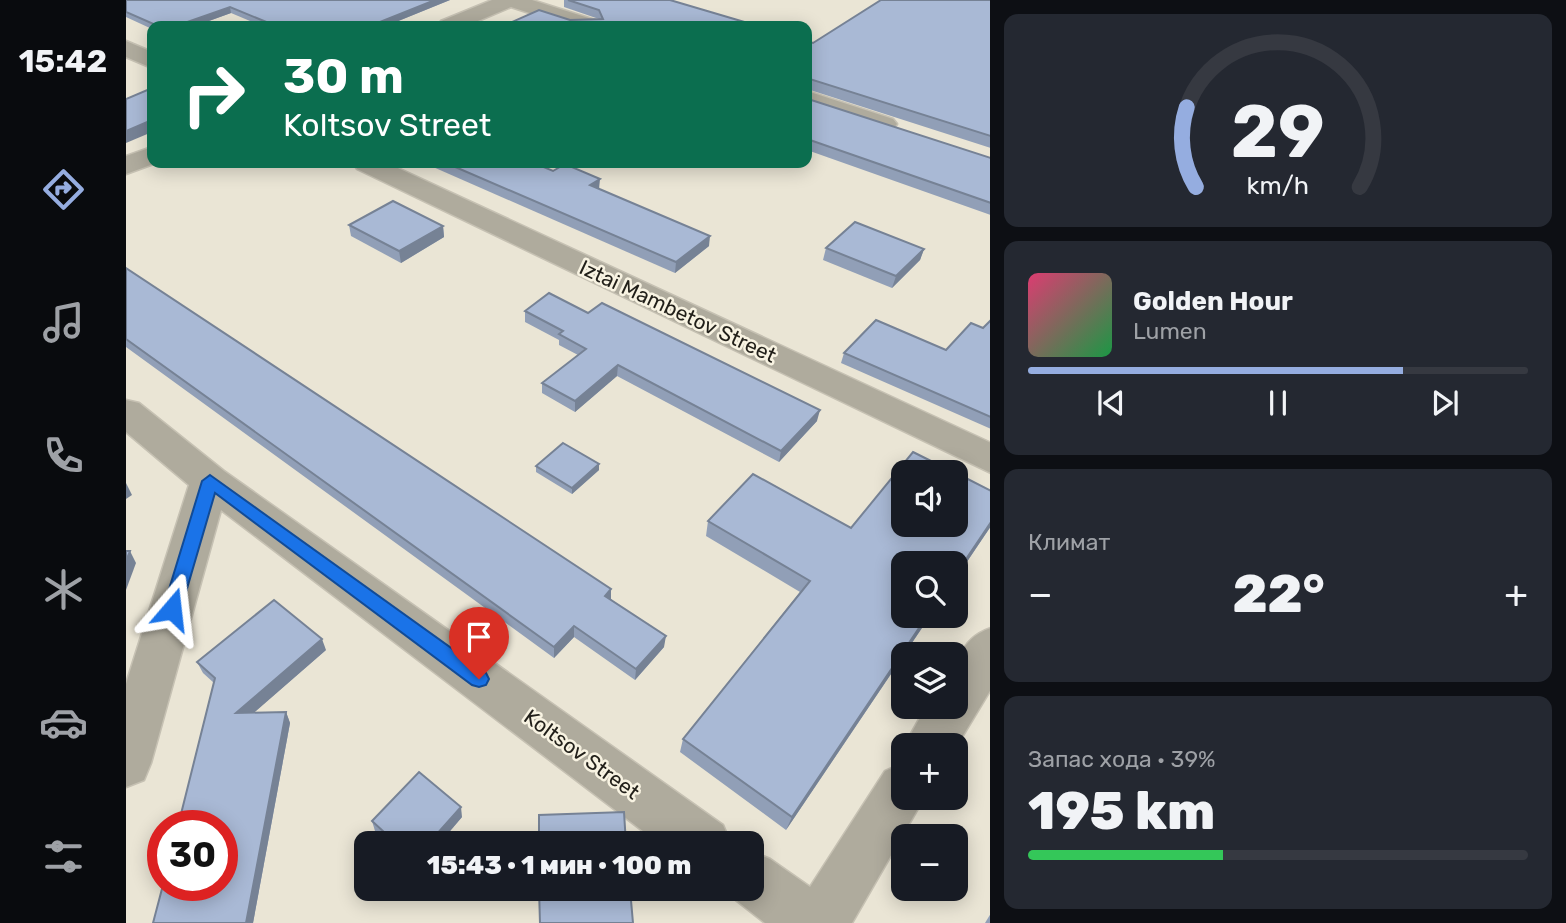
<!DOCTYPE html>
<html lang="ru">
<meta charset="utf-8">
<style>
:root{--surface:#171b24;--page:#242831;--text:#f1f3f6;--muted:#9ea1a6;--line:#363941;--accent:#95ade0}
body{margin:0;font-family:Rubik,sans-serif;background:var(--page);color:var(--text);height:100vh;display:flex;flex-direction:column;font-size:26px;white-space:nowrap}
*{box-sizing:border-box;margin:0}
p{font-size:23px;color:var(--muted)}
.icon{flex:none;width:38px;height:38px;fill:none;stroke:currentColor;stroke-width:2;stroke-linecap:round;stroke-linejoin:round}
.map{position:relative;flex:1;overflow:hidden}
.sheet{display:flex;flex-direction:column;gap:14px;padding:14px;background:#0d0f14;width:576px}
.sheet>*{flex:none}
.guide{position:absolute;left:21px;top:21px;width:665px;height:147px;border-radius:14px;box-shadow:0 4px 18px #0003;background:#0b6e4f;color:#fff;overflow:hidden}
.tools{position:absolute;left:765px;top:460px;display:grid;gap:14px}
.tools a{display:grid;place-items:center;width:77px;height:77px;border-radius:14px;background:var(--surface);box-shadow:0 4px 18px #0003;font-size:35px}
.speed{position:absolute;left:21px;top:810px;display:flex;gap:14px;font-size:35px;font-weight:700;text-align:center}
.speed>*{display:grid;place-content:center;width:91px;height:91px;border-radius:50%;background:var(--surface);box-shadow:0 4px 18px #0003;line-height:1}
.speed .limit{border:10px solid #d22;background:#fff;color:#111}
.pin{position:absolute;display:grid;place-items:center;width:60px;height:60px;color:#fff;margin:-72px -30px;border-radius:50% 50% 50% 0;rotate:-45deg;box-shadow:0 0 7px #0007}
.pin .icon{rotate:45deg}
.me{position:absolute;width:77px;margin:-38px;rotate:17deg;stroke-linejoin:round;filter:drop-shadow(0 0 5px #0008)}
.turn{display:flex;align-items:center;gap:24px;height:147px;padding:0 21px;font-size:32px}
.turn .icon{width:91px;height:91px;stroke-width:2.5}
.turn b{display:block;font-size:49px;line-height:60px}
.big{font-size:52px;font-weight:800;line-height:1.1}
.sheet .widget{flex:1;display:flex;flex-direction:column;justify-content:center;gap:10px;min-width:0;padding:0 24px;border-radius:14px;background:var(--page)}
.sheet .dial{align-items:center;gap:0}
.dial svg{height:182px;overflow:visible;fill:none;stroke:var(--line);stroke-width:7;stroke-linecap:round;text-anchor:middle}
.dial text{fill:var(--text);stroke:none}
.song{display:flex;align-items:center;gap:21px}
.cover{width:84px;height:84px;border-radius:10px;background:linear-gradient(135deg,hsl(340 70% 55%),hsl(140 70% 35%))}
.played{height:7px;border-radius:4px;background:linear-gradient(90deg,var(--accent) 75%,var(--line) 75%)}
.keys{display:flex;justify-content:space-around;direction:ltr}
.heat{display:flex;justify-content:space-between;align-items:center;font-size:38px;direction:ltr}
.charge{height:10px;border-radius:5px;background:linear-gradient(90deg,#34c759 39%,var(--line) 0)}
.trip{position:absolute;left:228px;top:831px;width:410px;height:70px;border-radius:14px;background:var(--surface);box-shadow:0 4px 18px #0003;font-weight:800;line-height:70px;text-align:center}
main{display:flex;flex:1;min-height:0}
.dock{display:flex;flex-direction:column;width:126px;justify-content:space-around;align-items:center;background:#090b0e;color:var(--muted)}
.dock .icon{width:49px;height:49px}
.dock .on{color:var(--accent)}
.dock b{font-size:32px;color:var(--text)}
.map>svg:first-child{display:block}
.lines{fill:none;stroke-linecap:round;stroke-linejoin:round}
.minor-casing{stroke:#c6c1b3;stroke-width:3}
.tertiary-casing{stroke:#c6c1b3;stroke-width:3}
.minor{fill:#afab9d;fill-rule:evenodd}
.tertiary{fill:#afab9d;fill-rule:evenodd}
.wall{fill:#919fb7}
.shaded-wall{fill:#768295}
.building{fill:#a9b9d5;stroke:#768295;stroke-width:2}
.route{fill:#1a73e8;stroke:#114b97;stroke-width:2}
.labels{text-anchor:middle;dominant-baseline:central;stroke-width:5;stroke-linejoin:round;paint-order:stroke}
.street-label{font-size:21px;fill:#211f19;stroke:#f8f3e2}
</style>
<main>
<nav class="dock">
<b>15:42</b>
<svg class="icon on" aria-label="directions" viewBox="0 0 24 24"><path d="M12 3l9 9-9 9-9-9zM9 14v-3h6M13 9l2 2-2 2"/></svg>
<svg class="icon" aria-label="music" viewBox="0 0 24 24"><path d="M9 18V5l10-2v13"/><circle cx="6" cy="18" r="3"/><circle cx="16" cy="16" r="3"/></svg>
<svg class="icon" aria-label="phone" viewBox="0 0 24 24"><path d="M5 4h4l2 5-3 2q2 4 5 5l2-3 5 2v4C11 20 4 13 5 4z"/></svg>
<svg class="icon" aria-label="climate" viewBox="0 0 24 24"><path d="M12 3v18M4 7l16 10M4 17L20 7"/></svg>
<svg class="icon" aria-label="car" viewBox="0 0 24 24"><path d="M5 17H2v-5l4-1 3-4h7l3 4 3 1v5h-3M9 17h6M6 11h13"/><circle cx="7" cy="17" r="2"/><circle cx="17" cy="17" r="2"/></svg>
<svg class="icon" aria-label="filters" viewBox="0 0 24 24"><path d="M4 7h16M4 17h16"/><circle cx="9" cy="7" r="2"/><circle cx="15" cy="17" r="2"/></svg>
</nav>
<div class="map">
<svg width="865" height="923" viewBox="0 0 865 923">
<rect width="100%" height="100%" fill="#eae5d5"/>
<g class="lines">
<defs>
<g id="minor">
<path d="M 0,41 L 26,52 L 26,68 L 0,57 Z"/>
<path d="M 227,163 L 261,163 L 865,443 L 865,473 L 231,169 Z"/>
<path d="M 0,400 L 13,403 L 98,471 L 597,825 L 605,844 L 534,844 L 95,510 L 25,763 L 18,780 L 0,787 L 0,684 L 63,485 L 0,432 Z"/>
<path d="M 865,628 L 865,689 L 830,747 L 778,746 L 800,707 L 830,707 C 830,673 827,641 865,628 Z"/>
<path d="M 777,763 L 777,798 L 798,798 L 726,923 L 639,923 L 606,897 L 602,889 L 625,889 L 625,851 L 644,859 L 684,887 L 759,771 Z"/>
</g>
<g id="tertiary">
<path d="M 366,0 L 406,0 L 472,21 L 475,26 L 444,26 L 385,7 L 340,26 L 312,26 L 315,21 Z"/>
<path d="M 681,91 L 767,119 L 771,124 L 767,129 L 758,132 L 681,106 Z"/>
<path d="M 26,147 L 26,163 L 30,163 L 0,174 L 0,156 Z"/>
</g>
</defs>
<!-- minor casing -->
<use href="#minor" class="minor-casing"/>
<!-- tertiary casing -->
<use href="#tertiary" class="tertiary-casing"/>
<!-- minor -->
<use href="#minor" class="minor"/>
<!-- tertiary -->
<use href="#tertiary" class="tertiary"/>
</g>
<!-- wall -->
<g class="wall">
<path d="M 0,0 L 324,0 L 260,26 L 136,26 L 105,13 L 69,26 L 26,26 L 26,29 L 0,17 Z"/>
<path d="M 438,0 L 544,0 L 632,26 L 444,20 L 473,19 L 438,7 Z"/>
<path d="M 865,0 L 865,148 L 681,89 L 682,99 L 865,158 L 865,215 L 681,150 L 681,41 L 687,43 Z"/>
<path d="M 298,163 L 408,163 L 473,189 L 583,246 L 549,273 Z"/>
<path d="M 223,225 L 317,226 L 318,237 L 275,263 L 225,236 Z"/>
<path d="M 700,248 L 798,249 L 794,260 L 766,288 L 697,260 Z"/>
<path d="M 0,268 L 485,599 L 538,647 L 509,680 L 448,637 L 428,658 L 0,347 Z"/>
<path d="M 399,311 L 462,313 L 691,421 L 653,462 L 491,376 L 449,412 L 416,393 L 416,383 L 452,355 L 433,345 L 433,340 L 399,322 Z"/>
<path d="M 865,320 L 865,429 L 715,363 L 718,353 L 820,350 L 857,328 Z"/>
<path d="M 410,466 L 473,470 L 446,494 L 410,472 Z"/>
<path d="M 865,491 L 865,526 L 830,578 L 777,616 L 804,616 L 660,830 L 554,752 L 557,739 L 674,592 L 580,536 L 582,521 L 725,528 Z"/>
<path d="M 200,650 L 127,713 L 160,712 L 164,723 L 127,923 L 27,923 L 88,683 L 77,673 L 71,662 Z"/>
<path d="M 336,817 L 313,844 L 263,844 L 249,831 L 246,821 Z"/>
<path d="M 865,913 L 865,923 L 859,923 Z"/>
</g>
<!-- shaded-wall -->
<g class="shaded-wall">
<path d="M 309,0 L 324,0 L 260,26 L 244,26 Z"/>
<path d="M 104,7 L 105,13 L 69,26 L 50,26 Z"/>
<path d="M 26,120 L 26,132 L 0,143 L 0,131 Z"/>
<path d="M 474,179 L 473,189 L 464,185 Z"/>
<path d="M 317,226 L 318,237 L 275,263 L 273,251 Z"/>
<path d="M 584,236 L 583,246 L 549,273 L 550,262 Z"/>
<path d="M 798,249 L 794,260 L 766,288 L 770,276 Z"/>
<path d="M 492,365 L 491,376 L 449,412 L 449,401 Z"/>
<path d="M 694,410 L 691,421 L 653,462 L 655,451 Z"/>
<path d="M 473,464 L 473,470 L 446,494 L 446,488 Z"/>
<path d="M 0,483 L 6,495 L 0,499 Z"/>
<path d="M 865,522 L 865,526 L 830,578 L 830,574 Z"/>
<path d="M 4,551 L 10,563 L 0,590 L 0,561 Z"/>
<path d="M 485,589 L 485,600 L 479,596 Z"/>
<path d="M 801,616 L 804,616 L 660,830 L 666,817 Z"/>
<path d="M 448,626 L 448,637 L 428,658 L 428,647 Z"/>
<path d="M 540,636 L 538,647 L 509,680 L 510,669 Z"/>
<path d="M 196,639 L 200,650 L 115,724 L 110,713 Z"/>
<path d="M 160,712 L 164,723 L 127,923 L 120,923 Z"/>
<path d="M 335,807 L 336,817 L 313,844 L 302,844 Z"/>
</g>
<!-- building -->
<g class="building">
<path d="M 0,0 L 309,0 L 244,26 L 150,26 L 104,7 L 50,26 L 32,26 L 0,12 Z"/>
<path d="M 442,0 L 544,0 L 632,26 L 377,26 L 413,10 L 444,20 L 477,19 L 473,10 Z"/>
<path d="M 755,0 L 865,0 L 865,136 L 684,79 L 681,81 L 681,41 L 687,43 Z"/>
<path d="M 681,86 L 682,99 L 865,158 L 865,203 L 681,139 Z"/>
<path d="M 26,88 L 26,120 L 0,131 L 0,99 Z"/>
<path d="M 320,163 L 408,163 L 427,171 L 439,164 L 474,179 L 464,185 L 584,236 L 550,262 Z"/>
<path d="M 267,201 L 317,226 L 273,251 L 223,225 Z"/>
<path d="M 729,222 L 798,249 L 770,276 L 700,248 Z"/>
<path d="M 0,268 L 485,589 L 479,596 L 540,636 L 510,669 L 448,626 L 428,647 L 0,339 Z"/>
<path d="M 423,293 L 462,313 L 476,303 L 694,410 L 655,451 L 492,365 L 449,401 L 416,383 L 460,349 L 433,334 L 437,331 L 399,311 Z"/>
<path d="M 750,320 L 820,350 L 845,323 L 857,328 L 865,320 L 865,417 L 718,353 Z"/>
<path d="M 437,443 L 473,464 L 446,488 L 410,466 Z"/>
<path d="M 787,452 L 827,472 L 777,472 L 777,525 L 830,525 L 830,473 L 865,491 L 865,522 L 830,574 L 830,564 L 777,564 L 777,616 L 801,616 L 666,817 L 557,739 L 684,581 L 582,521 L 627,474 L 725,528 Z"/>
<path d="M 0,551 L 4,551 L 0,561 Z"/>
<path d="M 148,600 L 196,639 L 110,713 L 160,712 L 120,923 L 27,923 L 37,885 L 96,886 L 96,826 L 52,826 L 89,678 L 71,662 Z"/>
<path d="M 293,772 L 335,807 L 302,844 L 271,844 L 246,821 Z"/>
<path d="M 498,812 L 500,844 L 413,844 L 413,815 Z"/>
<path d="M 413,889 L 504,889 L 507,923 L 414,923 Z"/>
</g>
<!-- route -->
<path class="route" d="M 84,475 L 360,673 L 363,679 L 360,685 L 353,687 L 346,685 L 89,493 L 55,609 L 52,614 L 39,614 L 37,609 L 76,481 Z"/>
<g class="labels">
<!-- street labels -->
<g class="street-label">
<text transform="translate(552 311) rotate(25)">Iztai Mambetov Street</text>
<text transform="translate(456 754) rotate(36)">Koltsov Street</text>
</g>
</g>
</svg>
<div class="tools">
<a><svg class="icon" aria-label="sound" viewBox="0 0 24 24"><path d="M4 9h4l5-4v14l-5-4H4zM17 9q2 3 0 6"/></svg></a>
<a><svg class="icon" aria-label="search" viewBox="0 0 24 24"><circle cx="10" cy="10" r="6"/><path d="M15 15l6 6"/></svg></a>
<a><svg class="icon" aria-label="layers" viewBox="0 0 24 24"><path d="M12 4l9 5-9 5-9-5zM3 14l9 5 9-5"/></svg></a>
<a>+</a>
<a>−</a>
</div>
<div class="speed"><div class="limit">30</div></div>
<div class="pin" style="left:353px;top:679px;background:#d93025"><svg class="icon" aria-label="arrive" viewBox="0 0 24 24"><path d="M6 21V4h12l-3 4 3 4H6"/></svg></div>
<svg class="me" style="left:46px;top:609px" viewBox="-20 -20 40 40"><path d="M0-17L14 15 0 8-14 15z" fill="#1a73e8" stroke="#fff" stroke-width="4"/></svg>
<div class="trip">15:43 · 1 мин · 100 m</div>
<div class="guide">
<div class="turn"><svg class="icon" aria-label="right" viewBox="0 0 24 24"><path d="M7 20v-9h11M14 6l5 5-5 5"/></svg><div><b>30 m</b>Koltsov Street</div></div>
</div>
</div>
<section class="sheet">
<div class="widget dial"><svg viewBox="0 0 100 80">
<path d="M14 69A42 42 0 1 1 86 69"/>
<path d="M14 69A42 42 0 0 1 10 34" stroke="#95ade0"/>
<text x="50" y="56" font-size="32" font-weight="700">29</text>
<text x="50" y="72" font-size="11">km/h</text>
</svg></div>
<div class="widget">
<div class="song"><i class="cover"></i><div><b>Golden Hour</b><p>Lumen</p></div></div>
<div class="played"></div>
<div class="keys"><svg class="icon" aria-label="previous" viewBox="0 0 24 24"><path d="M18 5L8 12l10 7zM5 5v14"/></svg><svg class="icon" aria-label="pause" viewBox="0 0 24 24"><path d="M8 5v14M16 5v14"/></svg><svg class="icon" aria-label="next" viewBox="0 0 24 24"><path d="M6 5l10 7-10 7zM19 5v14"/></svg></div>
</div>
<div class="widget"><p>Климат</p>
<div class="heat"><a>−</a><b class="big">22°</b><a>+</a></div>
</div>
<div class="widget"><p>Запас хода · 39%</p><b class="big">195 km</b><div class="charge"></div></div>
</section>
</main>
